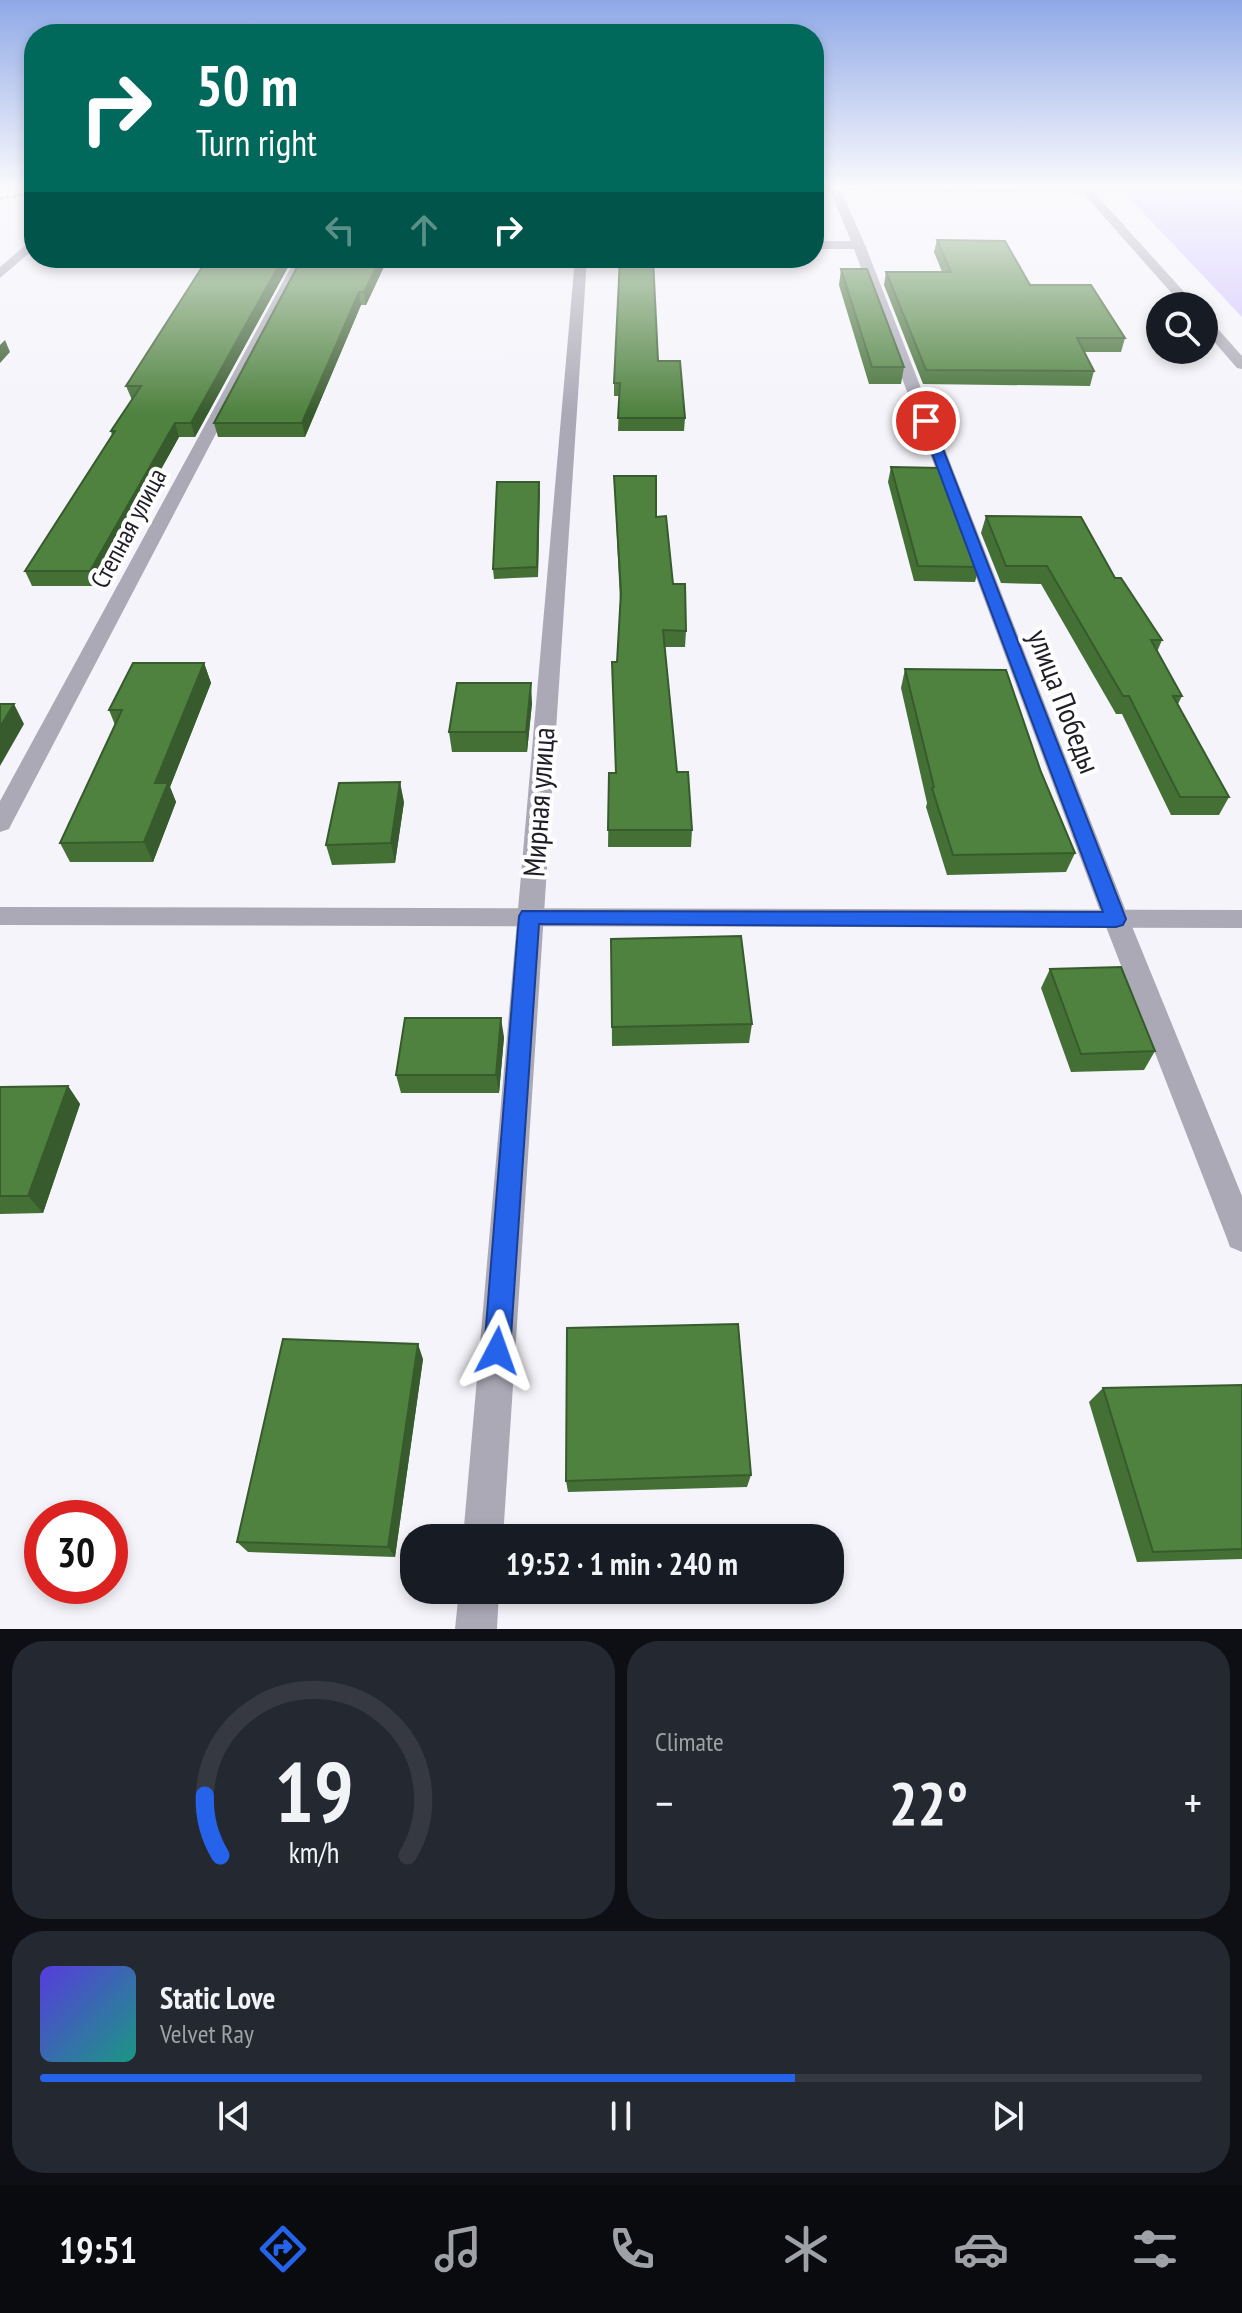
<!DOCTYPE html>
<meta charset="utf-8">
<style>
:root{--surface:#171b24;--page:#242831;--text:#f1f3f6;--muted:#9ea1a6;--line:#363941;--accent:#2563eb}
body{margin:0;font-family:"PT Sans Narrow",sans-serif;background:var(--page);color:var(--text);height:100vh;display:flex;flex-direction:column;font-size:30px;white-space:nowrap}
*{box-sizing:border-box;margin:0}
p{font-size:26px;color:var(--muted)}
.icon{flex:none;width:44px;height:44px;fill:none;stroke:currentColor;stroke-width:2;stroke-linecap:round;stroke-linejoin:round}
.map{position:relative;height:1629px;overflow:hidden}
.panel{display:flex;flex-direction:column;gap:12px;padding:12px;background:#0d0f14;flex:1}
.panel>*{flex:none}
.top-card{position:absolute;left:24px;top:24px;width:800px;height:244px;border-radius:32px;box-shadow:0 4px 12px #0003;background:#00695c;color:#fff;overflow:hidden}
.buttons{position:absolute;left:1146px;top:292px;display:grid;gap:16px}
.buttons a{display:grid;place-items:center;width:72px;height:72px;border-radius:50%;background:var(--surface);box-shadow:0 4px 12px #0003;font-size:40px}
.speed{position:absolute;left:24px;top:1500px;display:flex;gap:16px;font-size:40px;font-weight:700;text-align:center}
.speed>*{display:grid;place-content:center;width:104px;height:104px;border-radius:50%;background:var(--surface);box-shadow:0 4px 12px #0003;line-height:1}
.speed .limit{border:12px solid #d22;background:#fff;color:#111}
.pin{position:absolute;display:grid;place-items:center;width:68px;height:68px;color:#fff;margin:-34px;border:4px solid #fff;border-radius:50%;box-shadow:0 2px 8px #0007}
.me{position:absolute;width:88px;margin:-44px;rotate:4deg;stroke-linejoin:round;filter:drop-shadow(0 0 6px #0008)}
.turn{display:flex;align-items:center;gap:28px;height:168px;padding:0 40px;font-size:36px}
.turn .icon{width:104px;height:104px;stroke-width:2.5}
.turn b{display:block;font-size:56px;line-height:68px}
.lanes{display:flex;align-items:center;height:76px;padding:0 40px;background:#0003;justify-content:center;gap:40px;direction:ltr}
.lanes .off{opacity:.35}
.big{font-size:60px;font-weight:700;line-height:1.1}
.panel .tile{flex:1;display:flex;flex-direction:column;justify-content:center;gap:12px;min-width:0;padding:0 28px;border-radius:32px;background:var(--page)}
.panel .dial{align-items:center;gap:0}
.dial svg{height:208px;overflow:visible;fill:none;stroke:var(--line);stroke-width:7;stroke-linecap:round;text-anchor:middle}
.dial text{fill:var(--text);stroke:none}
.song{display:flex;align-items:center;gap:24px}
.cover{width:96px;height:96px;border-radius:12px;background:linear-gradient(135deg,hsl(250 70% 55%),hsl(170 70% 35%))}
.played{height:8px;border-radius:4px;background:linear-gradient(90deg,var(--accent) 65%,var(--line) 65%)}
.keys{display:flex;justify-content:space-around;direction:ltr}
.heat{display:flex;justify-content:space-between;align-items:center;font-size:44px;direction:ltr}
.panel .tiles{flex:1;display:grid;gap:12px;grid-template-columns:1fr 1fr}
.tile:last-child{grid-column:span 2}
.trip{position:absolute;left:400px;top:1524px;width:444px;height:80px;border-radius:32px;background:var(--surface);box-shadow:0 4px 12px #0003;font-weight:700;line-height:80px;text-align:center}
.menu{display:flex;height:128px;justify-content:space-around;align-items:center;background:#090b0e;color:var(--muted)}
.menu .icon{width:56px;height:56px}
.menu .selected{color:var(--accent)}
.menu b{font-size:36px;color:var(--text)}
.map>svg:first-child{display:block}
.green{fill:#d1c4ff}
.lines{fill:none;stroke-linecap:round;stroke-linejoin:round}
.path{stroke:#99989f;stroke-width:3;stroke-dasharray:4 2;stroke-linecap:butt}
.lane{fill:#aba9b6;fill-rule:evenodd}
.street{fill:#aba9b6;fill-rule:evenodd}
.wall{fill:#447036}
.shaded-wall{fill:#375b2c}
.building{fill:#4f823f;stroke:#375b2c;stroke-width:2}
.route{fill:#2563eb;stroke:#184099;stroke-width:2}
.labels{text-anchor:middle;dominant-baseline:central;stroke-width:8;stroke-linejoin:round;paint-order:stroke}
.far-street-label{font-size:26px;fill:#1f1d27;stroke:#fff}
.street-label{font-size:30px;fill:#1f1d27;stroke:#fff}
</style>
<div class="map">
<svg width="1242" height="1629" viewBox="0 0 1242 1629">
<rect width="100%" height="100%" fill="#f5f4fa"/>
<!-- green -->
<path class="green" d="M 1118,186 L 1242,186 L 1242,317 Z"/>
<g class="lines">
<!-- path -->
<path class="path" d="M 0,199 L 34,192"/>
<!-- lane -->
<g class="lane">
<path d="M 1086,187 L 1242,187 L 1242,193 L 1082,192 L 1082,188 Z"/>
<path d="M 0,907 L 1242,910 L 1242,928 L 0,925 Z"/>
</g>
<!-- street -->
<g class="street">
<path d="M 828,186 L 1090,188 L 1197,306 L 1183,306 L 1083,193 L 841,191 L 865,245 L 1129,919 L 1242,1196 L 1242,1252 L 1230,1247 L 1226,1236 L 1103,919 L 854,249 L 814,249 L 814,241 L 851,241 Z"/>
<path d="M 34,238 L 34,249 L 0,278 L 0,267 Z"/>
<path d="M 296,258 L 308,258 L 12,823 L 9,829 L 0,832 L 0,801 Z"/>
<path d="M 575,258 L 587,258 L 503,1538 L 463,1538 Z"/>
<path d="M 1204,318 L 1209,319 L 1242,356 L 1242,369 L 1237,368 L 1204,330 Z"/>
<path d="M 459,1590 L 499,1590 L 497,1629 L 455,1629 Z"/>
</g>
</g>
<!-- wall -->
<g class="wall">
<path d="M 937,240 L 1030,285 L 1125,338 L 1121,352 L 1084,352 L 1094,371 L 1090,386 L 923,384 L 884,285 L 886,272 L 942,272 L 934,252 Z"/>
<path d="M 208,258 L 293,258 L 195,437 L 179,437 L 96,586 L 32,586 L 25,571 L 112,436 L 111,431 L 132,400 L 126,386 Z"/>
<path d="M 388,258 L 366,305 L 361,305 L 305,437 L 218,437 L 214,423 Z"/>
<path d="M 841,269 L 904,367 L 901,384 L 869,384 L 839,285 Z"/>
<path d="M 658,361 L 685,418 L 684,431 L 618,431 L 619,396 L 614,396 L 614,383 Z"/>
<path d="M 891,467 L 979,567 L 975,582 L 914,581 L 888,482 Z"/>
<path d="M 614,476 L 656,517 L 686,631 L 685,647 L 665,647 L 677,772 L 692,830 L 691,847 L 608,847 L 609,773 L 616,773 L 617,662 L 620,601 Z"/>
<path d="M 539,482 L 538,577 L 494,579 L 493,569 Z"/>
<path d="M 986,516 L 1115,578 L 1162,640 L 1157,652 L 1182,696 L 1178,704 L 1229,797 L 1219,815 L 1171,815 L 1122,714 L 1116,714 L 1041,584 L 1001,583 L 981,533 Z"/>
<path d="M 204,663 L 211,683 L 170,787 L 176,802 L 153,862 L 70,862 L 60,843 L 115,725 L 109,710 Z"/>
<path d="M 905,669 L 1041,772 L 1075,853 L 1066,872 L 947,875 L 926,807 L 927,803 L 901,688 Z"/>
<path d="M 532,703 L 527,752 L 452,752 L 449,732 Z"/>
<path d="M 404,802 L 395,863 L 332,865 L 326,845 Z"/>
<path d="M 611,939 L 752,1024 L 749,1043 L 612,1046 Z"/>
<path d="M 1050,969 L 1155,1051 L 1144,1070 L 1071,1072 L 1041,988 Z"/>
<path d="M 504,1037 L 499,1093 L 401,1093 L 396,1075 Z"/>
<path d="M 68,1086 L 80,1104 L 43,1213 L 0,1214 L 0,1087 Z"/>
<path d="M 423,1359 L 395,1557 L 248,1552 L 237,1542 Z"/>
<path d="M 1242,1385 L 1242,1559 L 1137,1562 L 1089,1402 L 1103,1388 Z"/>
<path d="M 751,1475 L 747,1487 L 568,1492 L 566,1481 Z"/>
</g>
<!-- shaded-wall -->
<g class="shaded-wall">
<path d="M 283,258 L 293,258 L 195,437 L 191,423 Z"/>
<path d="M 381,258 L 388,258 L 366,305 L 364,292 Z"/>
<path d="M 359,292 L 361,305 L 305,437 L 302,423 Z"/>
<path d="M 5,340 L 10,352 L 0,363 L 0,345 Z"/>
<path d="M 175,423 L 179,437 L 96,586 L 90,571 Z"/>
<path d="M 539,482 L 540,491 L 538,577 L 537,567 Z"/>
<path d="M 204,663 L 211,683 L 170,787 L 176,802 L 153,862 L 144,842 L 155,783 Z"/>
<path d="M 531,683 L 532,703 L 527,752 L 526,732 Z"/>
<path d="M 14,704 L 24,724 L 0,766 L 0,727 Z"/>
<path d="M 400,782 L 404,802 L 395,863 L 391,843 Z"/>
<path d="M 501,1018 L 504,1037 L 499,1093 L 496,1075 Z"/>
<path d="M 68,1086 L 80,1104 L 43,1213 L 28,1196 Z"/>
<path d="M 418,1344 L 423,1359 L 395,1557 L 388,1547 Z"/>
</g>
<!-- building -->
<g class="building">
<path d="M 937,240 L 1005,241 L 1030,285 L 1091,285 L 1125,338 L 1077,338 L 1094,371 L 926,370 L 886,272 L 951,272 Z"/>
<path d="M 208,258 L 283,258 L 191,423 L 175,423 L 90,571 L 25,571 L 115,431 L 111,431 L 141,386 L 126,386 Z"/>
<path d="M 302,258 L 381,258 L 364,292 L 359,292 L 302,423 L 214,423 Z"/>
<path d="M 620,258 L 653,258 L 658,361 L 680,361 L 685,418 L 618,418 L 620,383 L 614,383 Z"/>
<path d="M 841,269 L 867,269 L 904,367 L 872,367 Z"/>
<path d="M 891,467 L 941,468 L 979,567 L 918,566 Z"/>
<path d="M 614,476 L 656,476 L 656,517 L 666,516 L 673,584 L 685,584 L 686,631 L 663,630 L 677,772 L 688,772 L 692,830 L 608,830 L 609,773 L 616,773 L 612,662 L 617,662 L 621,592 Z"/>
<path d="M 497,482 L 539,482 L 537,567 L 493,569 Z"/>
<path d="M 986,516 L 1081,517 L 1115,578 L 1121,578 L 1162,640 L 1151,640 L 1182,696 L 1173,696 L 1229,797 L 1180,797 L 1129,696 L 1123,696 L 1047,566 L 1006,566 Z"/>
<path d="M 133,663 L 204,663 L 155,783 L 168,783 L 144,842 L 60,843 L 122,710 L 109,710 Z"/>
<path d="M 905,669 L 1006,670 L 1041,772 L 1075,853 L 953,855 L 932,788 L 934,787 Z"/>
<path d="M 457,683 L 531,683 L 526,732 L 449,732 Z"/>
<path d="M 0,704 L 14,704 L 0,727 Z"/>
<path d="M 400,782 L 391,843 L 326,845 L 339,783 Z"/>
<path d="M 741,936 L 752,1024 L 612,1027 L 611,939 Z"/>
<path d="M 1121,967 L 1155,1051 L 1081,1054 L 1050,969 Z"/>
<path d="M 405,1018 L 501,1018 L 496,1075 L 396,1075 Z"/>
<path d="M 68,1086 L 28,1196 L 0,1196 L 0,1087 Z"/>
<path d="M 738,1324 L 751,1475 L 566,1481 L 567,1328 Z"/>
<path d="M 283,1339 L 418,1344 L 388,1547 L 237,1542 Z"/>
<path d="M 1242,1385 L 1242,1549 L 1153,1552 L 1103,1388 Z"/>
</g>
<!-- sky -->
<linearGradient id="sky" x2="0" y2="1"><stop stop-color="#8fa8e6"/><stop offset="0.45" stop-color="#fafafd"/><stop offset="1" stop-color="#fafafd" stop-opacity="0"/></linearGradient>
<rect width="1242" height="414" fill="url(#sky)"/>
<!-- route -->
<path class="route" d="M 926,417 L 932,421 L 1126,919 L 1123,925 L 1116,927 L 539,924 L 510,1351 L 506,1361 L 497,1365 L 488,1361 L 484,1351 L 519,916 L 522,911 L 1103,912 L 920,421 Z"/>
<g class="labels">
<!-- far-street labels -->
<g class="far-street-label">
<text transform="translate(128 528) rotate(-62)">Степная улица</text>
</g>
<!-- street labels -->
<g class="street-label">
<text transform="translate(1065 701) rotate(69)">улица Победы</text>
<text transform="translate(538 802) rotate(-86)">Мирная улица</text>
</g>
</g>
</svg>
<div class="buttons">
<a><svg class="icon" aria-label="search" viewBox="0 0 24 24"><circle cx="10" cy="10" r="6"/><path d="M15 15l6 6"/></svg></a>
</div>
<div class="speed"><div class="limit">30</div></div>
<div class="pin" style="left:926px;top:421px;background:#d93025"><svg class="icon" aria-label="arrive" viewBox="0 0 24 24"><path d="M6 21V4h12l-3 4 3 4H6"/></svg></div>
<svg class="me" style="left:497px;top:1351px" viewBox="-20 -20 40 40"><path d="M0-17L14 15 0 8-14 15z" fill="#2563eb" stroke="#fff" stroke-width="4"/></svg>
<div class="trip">19:52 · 1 min · 240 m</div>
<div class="top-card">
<div class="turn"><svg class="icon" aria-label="right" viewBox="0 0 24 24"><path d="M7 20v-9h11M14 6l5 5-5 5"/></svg><div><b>50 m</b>Turn right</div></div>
<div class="lanes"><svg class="icon off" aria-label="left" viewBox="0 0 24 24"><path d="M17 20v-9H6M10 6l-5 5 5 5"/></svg><svg class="icon off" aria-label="ahead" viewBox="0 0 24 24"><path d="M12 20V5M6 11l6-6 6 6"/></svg><svg class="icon" aria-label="right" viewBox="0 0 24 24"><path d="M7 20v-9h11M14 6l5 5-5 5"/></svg></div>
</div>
</div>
<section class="panel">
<div class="tiles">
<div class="tile dial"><svg viewBox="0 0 100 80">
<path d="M14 69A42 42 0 1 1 86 69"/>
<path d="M14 69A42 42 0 0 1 8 46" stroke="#2563eb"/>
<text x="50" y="56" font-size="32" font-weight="700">19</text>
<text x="50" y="72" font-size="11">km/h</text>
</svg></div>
<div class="tile"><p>Climate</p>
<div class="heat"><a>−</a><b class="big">22°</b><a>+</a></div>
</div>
<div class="tile">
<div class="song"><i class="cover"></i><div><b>Static Love</b><p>Velvet Ray</p></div></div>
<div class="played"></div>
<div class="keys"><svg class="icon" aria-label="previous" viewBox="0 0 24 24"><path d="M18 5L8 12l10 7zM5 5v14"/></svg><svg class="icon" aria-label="pause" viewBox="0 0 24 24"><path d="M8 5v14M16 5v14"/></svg><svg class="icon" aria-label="next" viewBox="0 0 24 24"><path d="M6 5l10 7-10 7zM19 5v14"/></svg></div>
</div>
</div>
</section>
<nav class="menu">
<b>19:51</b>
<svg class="icon selected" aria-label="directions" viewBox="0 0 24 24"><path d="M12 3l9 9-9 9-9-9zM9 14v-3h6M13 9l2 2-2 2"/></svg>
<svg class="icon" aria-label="music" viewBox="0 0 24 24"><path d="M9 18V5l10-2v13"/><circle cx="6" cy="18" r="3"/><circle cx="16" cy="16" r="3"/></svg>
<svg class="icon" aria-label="phone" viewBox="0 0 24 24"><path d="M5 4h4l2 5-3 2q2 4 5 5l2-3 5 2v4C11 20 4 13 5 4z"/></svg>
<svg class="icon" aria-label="climate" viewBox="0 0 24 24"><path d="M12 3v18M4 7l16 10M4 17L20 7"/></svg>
<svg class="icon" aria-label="car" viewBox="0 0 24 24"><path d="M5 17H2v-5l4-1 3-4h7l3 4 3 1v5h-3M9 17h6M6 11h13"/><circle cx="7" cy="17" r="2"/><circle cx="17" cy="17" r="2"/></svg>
<svg class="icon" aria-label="filters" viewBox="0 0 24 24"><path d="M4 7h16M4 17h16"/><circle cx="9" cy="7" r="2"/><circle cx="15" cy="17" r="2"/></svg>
</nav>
